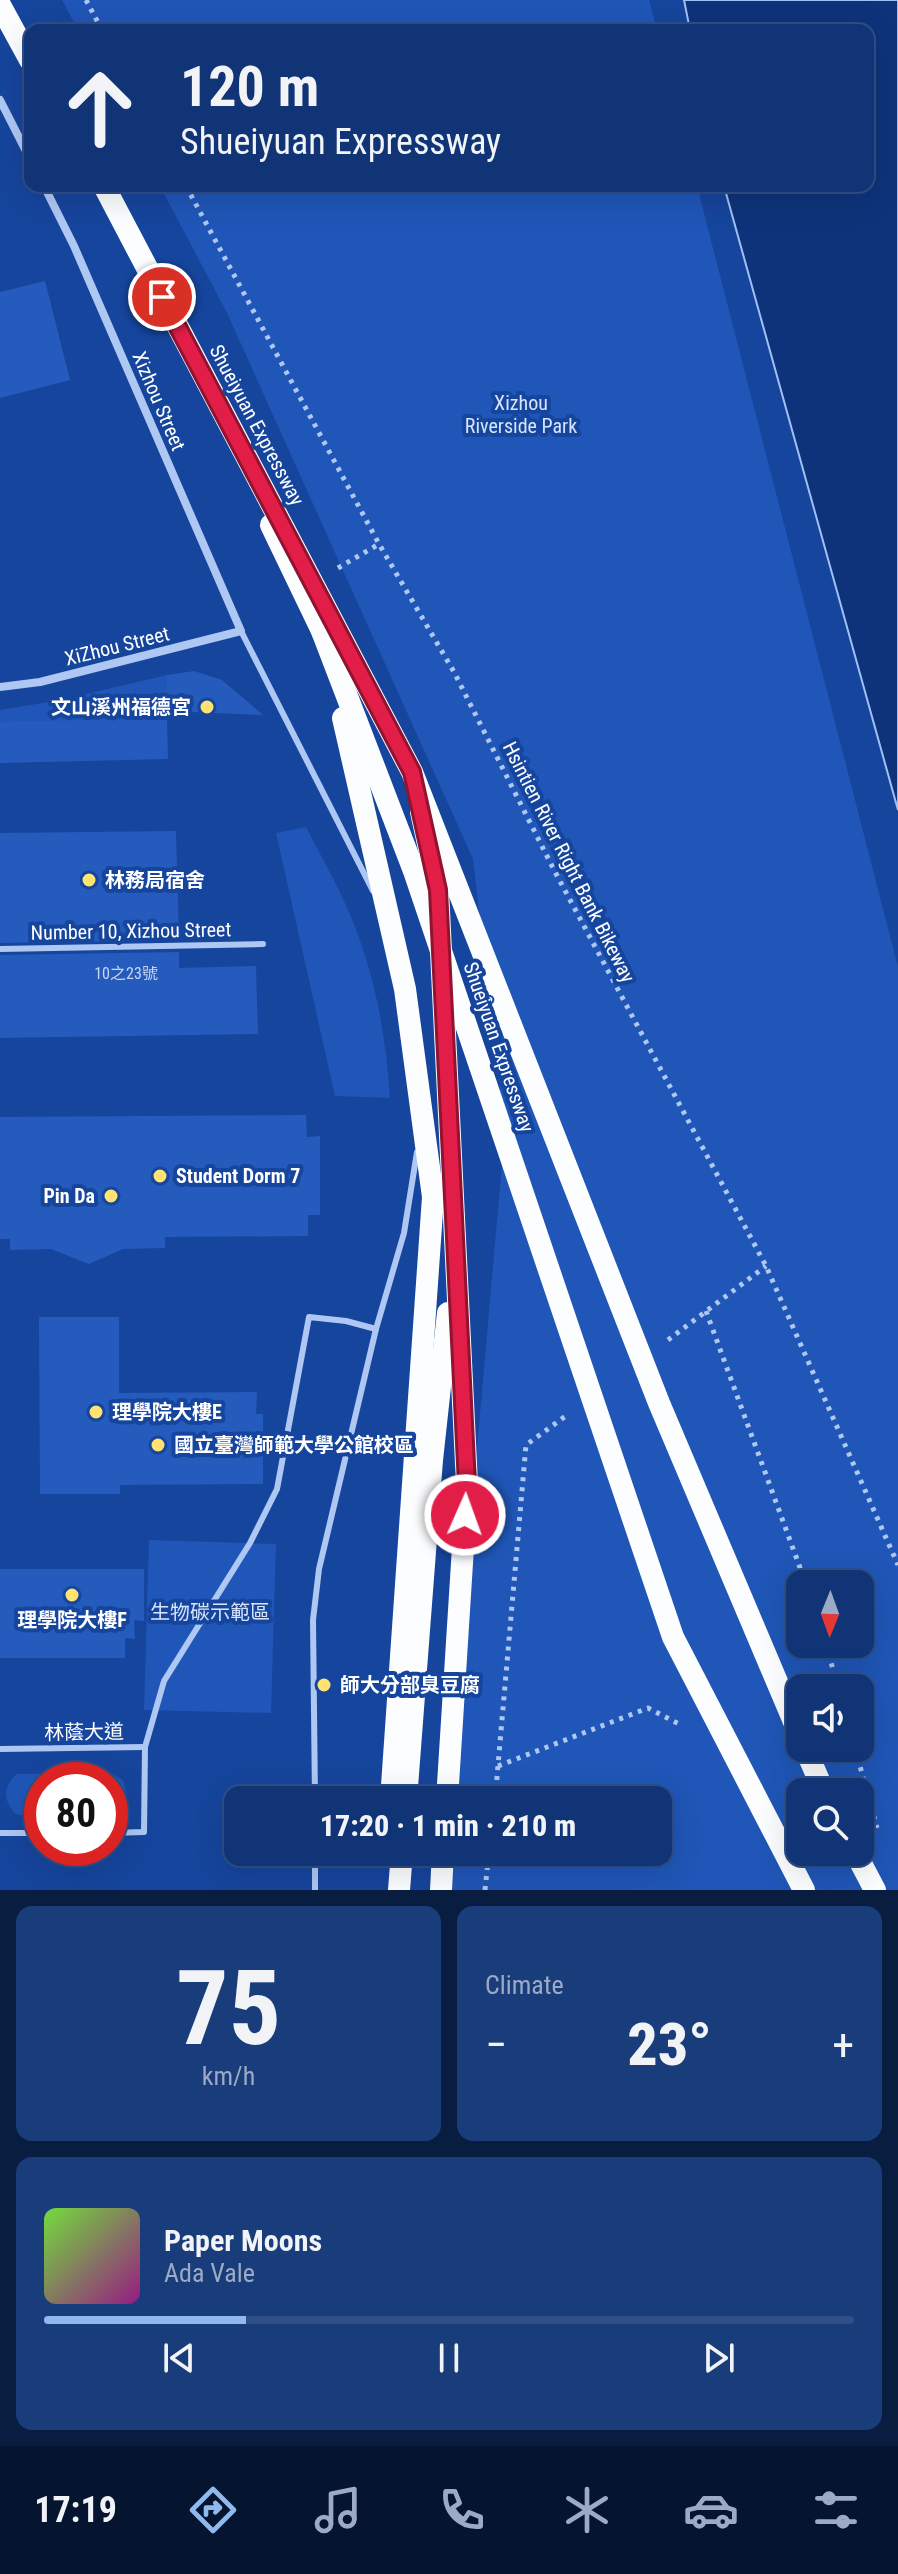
<!DOCTYPE html>
<meta charset="utf-8">
<style>
:root{--surface:#103476;--page:#193c7b;--text:#f1f3f6;--muted:#9caac5;--line:#304f88;--accent:#90b9f0}
body{margin:0;font-family:"Roboto Condensed","Noto Sans TC",sans-serif;background:var(--page);color:var(--text);height:100vh;display:flex;flex-direction:column;font-size:30px;white-space:nowrap}
*{box-sizing:border-box;margin:0}
p{font-size:26px;color:var(--muted)}
.icon{flex:none;width:44px;height:44px;fill:none;stroke:currentColor;stroke-width:2;stroke-linecap:round;stroke-linejoin:round}
.map{position:relative;height:1890px;overflow:hidden}
.drawer{display:flex;flex-direction:column;gap:16px;padding:16px;background:#091d41;flex:1}
.drawer>*{flex:none}
.top-card{position:absolute;left:24px;top:24px;width:850px;height:168px;border-radius:16px;box-shadow:0 8px 32px #0002,0 0 0 2px var(--line);background:#103476;color:var(--text);overflow:hidden}
.needle{width:52px;rotate:181deg}
.fabs{position:absolute;left:786px;top:1570px;display:grid;gap:16px}
.fabs a{display:grid;place-items:center;width:88px;height:88px;border-radius:16px;background:var(--surface);box-shadow:0 8px 32px #0002,0 0 0 2px var(--line);font-size:40px}
.speed{position:absolute;left:24px;top:1762px;display:flex;gap:16px;font-size:40px;font-weight:700;text-align:center}
.speed>*{display:grid;place-content:center;width:104px;height:104px;border-radius:50%;background:var(--surface);box-shadow:0 8px 32px #0002,0 0 0 2px var(--line);line-height:1}
.speed .limit{border:12px solid #d22;background:#fff;color:#111}
.pin{position:absolute;display:grid;place-items:center;width:68px;height:68px;color:#fff;margin:-34px;border:4px solid #fff;border-radius:50%;box-shadow:0 2px 8px #0007}
.me{position:absolute;width:88px;margin:-44px;rotate:2deg;stroke-linejoin:round;filter:drop-shadow(0 0 6px #0008)}
.turn{display:flex;align-items:center;gap:28px;height:168px;padding:0 24px;font-size:36px}
.turn .icon{width:104px;height:104px;stroke-width:2.5}
.turn b{display:block;font-size:56px;line-height:68px}
.big{font-size:60px;font-weight:800;line-height:1.1}
.drawer .widget{flex:1;display:flex;flex-direction:column;justify-content:center;gap:12px;min-width:0;padding:0 28px;border-radius:16px;background:var(--page)}
.drawer .dial{align-items:center;gap:0}
.dial b{font-size:104px;line-height:1}
.song{display:flex;align-items:center;gap:24px}
.cover{width:96px;height:96px;border-radius:12px;background:linear-gradient(135deg,hsl(100 70% 55%),hsl(310 70% 35%))}
.played{height:8px;border-radius:4px;background:linear-gradient(90deg,var(--accent) 25%,var(--line) 25%)}
.keys{display:flex;justify-content:space-around;direction:ltr}
.heat{display:flex;justify-content:space-between;align-items:center;font-size:44px;direction:ltr}
.drawer .tiles{flex:1;display:grid;gap:16px;grid-template-columns:1fr 1fr}
.widget:last-child{grid-column:span 2}
.trip{position:absolute;left:224px;top:1786px;width:448px;height:80px;border-radius:16px;background:var(--surface);box-shadow:0 8px 32px #0002,0 0 0 2px var(--line);font-weight:800;line-height:80px;text-align:center}
.tabs{display:flex;height:128px;justify-content:space-around;align-items:center;background:#06152f;color:var(--muted)}
.tabs .icon{width:56px;height:56px}
.tabs .current{color:var(--accent)}
.tabs b{font-size:36px;color:var(--text)}
.map>svg:first-child{display:block}
.green{fill:#1f56b7;fill-rule:evenodd}
.water{fill:#0e337a;stroke:#a0c0f5;stroke-width:2}
.building{fill:#255bbc}
.lines{fill:none;stroke-linecap:round;stroke-linejoin:round}
.path{stroke:#aec7f3;stroke-width:5;stroke-dasharray:4 6;stroke-linecap:butt}
.service{stroke:#aec7f3;stroke-width:6}
.minor{stroke:#aec7f3;stroke-width:8}
.trunk{stroke:#fcfdff;stroke-width:22}
.trunk-bridge{stroke:#fcfdff;stroke-width:22}
.route-casing{stroke:#92132f;stroke-width:20}
.route{stroke:#e11d48;stroke-width:14}
.poi-dot{fill:#ffe26f;stroke:#16459d;stroke-width:3}
.labels{text-anchor:middle;dominant-baseline:central;stroke-width:8;stroke-linejoin:round;paint-order:stroke}
.number-label{font-size:16px;fill:#c8d6ee}
.street-label{font-size:20px;fill:#fff;stroke:#16459d}
.park-label{font-size:20px;fill:#d6e4fd;stroke:#16459d}
.poi-label{font-size:20px;font-weight:bold;fill:#fff;stroke:#16459d;text-anchor:start}
</style>
<div class="map">
<svg width="898" height="1890" viewBox="0 0 898 1890">
<rect width="100%" height="100%" fill="#16459d"/>
<!-- green -->
<g class="green">
<path d="M 62,0 L 649,0 L 657,30 L 78,30 Z"/>
<path d="M 160,186 L 697,186 L 898,967 L 898,1890 L 438,1890 L 441,1852 L 658,1852 L 658,1800 L 446,1800 L 505,1130 L 473,859 L 227,313 ZM 800,1584 L 860,1584 L 860,1644 L 800,1644 ZM 800,1688 L 860,1688 L 860,1748 L 800,1748 ZM 800,1792 L 860,1792 L 860,1852 L 800,1852 Z"/>
<path d="M 167,675 L 167,718 L 0,723 L 0,710 L 61,700 Z"/>
<path d="M 306,827 C 322,858 340,889 353,922 C 376,979 386,1037 390,1098 L 335,1096 L 276,833 Z"/>
<path d="M 149,1540 L 276,1544 L 271,1713 L 144,1710 Z"/>
<path d="M 110,1773 L 123,1780 L 127,1795 L 121,1809 L 111,1814 L 110,1780 L 42,1780 L 42,1814 L 17,1815 C 3,1802 2,1786 17,1774 Z"/>
</g>
<!-- water -->
<path class="water" d="M 684,0 L 898,0 L 898,810 L 724,186 L 868,186 L 868,30 L 690,30 Z"/>
<!-- building -->
<g class="building">
<path d="M 45,281 L 70,380 L 0,398 L 0,292 Z"/>
<path d="M 194,671 L 222,680 L 263,715 L 167,711 L 167,675 Z"/>
<path d="M 167,718 L 168,759 L 0,763 L 0,722 Z"/>
<path d="M 176,831 L 179,940 L 0,943 L 0,833 Z"/>
<path d="M 179,952 L 179,968 L 256,966 L 258,1034 L 0,1038 L 0,955 Z"/>
<path d="M 306,1115 L 307,1137 L 320,1136 L 320,1215 L 308,1215 L 308,1236 L 165,1237 L 165,1248 L 123,1249 L 89,1264 L 51,1249 L 10,1250 L 10,1239 L 0,1239 L 0,1117 Z"/>
<path d="M 39,1317 L 119,1317 L 119,1393 L 257,1392 L 256,1414 L 263,1414 L 263,1484 L 120,1485 L 120,1494 L 40,1494 Z"/>
<path d="M 0,1569 L 144,1569 L 144,1621 L 134,1620 L 135,1639 L 125,1638 L 125,1658 L 0,1658 Z"/>
</g>
<g class="lines">
<!-- path -->
<g class="path">
<path d="M 86,0 L 102,30"/>
<path d="M 186,186 L 379,544 L 454,672 L 554,870 L 766,1266 L 898,1565"/>
<path d="M 338,568 L 379,544"/>
<path d="M 706,1311 L 806,1584"/>
<path d="M 668,1340 L 766,1266"/>
<path d="M 826,1644 L 838,1688"/>
<path d="M 855,1748 L 877,1828"/>
<path d="M 498,1766 L 648,1708 L 681,1725"/>
<path d="M 495,1800 L 526,1445 L 567,1415"/>
<path d="M 485,1890 L 489,1852"/>
</g>
<!-- service -->
<g class="service">
<path d="M 241,631 L 373,891"/>
<path d="M 0,949 L 263,944"/>
<path d="M 0,1749 L 145,1747"/>
<path d="M 315,1800 L 313,1620 L 319,1569 L 376,1329 L 404,1233 L 417,1152"/>
<path d="M 0,1833 L 42,1833"/>
<path d="M 110,1833 L 144,1832 L 145,1747 L 164,1681 L 250,1543 L 277,1489 L 309,1317 L 346,1321 L 376,1329"/>
<path d="M 315,1852 L 315,1890"/>
</g>
<!-- minor -->
<g class="minor">
<path d="M 0,100 L 30,159"/>
<path d="M 0,687 L 40,682 L 241,631 L 74,246 L 44,186"/>
</g>
<!-- trunk -->
<g class="trunk">
<path d="M 0,5 L 30,60"/>
<path d="M 271,525 L 322,631"/>
<path d="M 421,812 L 438,890 L 467,1484 L 447,1800"/>
<path d="M 805,1748 L 824,1792"/>
<path d="M 406,1800 L 432,1460 L 448,1313"/>
<path d="M 855,1852 L 875,1890"/>
<path d="M 399,1890 L 402,1852"/>
<path d="M 441,1890 L 443,1852"/>
</g>
<!-- trunk-bridge -->
<g class="trunk-bridge">
<path d="M 104,186 L 412,772 L 659,1403 L 800,1736"/>
<path d="M 322,631 L 414,871 L 673,1637 L 804,1890"/>
<path d="M 343,718 L 405,989 L 433,1197 L 391,1800"/>
</g>
</g>
<g class="lines">
<defs>
<path id="route" d="M 162,297 L 412,772 L 438,890 L 467,1484 L 465,1515"/>
</defs>
<!-- route casing -->
<use href="#route" class="route-casing"/>
<!-- route -->
<use href="#route" class="route"/>
</g>
<!-- markers -->
<g class="poi-dot">
<circle cx="207" cy="707" r="8"/>
<circle cx="89" cy="880" r="8"/>
<circle cx="160" cy="1176" r="8"/>
<circle cx="111" cy="1196" r="8"/>
<circle cx="96" cy="1412" r="8"/>
<circle cx="158" cy="1445" r="8"/>
<circle cx="72" cy="1595" r="8"/>
<circle cx="324" cy="1685" r="8"/>
</g>
<g class="labels">
<!-- number labels -->
<g class="number-label">
<text x="126" y="973">10之23號</text>
</g>
<!-- street labels -->
<g class="street-label">
<text transform="translate(159 401) rotate(67)">Xizhou Street</text>
<text transform="translate(257 425) rotate(62)">Shueiyuan Expressway</text>
<text transform="translate(117 646) rotate(-14)">XiZhou Street</text>
<text transform="translate(569 862) rotate(63)">Hsintien River Right Bank Bikeway</text>
<text transform="translate(131 931) rotate(-1)">Number 10, Xizhou Street</text>
<text transform="translate(499 1047) rotate(71)">Shueiyuan Expressway</text>
<text transform="translate(84 1732) rotate(-1)">林蔭大道</text>
</g>
<!-- park labels -->
<g class="park-label">
<text x="521" y="403">Xizhou<tspan x="521" dy="23">Riverside Park</tspan></text>
<text x="210" y="1612">生物碳示範區</text>
</g>
<!-- poi labels -->
<g class="poi-label">
<text x="191" y="707" text-anchor="end">文山溪州福德宮</text>
<text x="105" y="880">林務局宿舍</text>
<text x="176" y="1176">Student Dorm 7</text>
<text x="95" y="1196" text-anchor="end">Pin Da</text>
<text x="112" y="1412">理學院大樓E</text>
<text x="174" y="1445">國立臺灣師範大學公館校區</text>
<text x="72" y="1620" text-anchor="middle">理學院大樓F</text>
<text x="340" y="1685">師大分部臭豆腐</text>
</g>
</g>
</svg>
<div class="fabs">
<a><svg class="needle" viewBox="-14 -14 28 28"><path d="M0-13l5 13h-10z" fill="#e53935"/><path d="M0 13l5-13h-10z" fill="#9caac5"/></svg></a>
<a><svg class="icon" aria-label="sound" viewBox="0 0 24 24"><path d="M4 9h4l5-4v14l-5-4H4zM17 9q2 3 0 6"/></svg></a>
<a><svg class="icon" aria-label="search" viewBox="0 0 24 24"><circle cx="10" cy="10" r="6"/><path d="M15 15l6 6"/></svg></a>
</div>
<div class="speed"><div class="limit">80</div></div>
<div class="pin" style="left:162px;top:297px;background:#d93025"><svg class="icon" aria-label="arrive" viewBox="0 0 24 24"><path d="M6 21V4h12l-3 4 3 4H6"/></svg></div>
<svg class="me" style="left:465px;top:1515px" viewBox="-20 -20 40 40"><circle r="17" fill="#e11d48" stroke="#fff" stroke-width="3"/><path d="M0-11L8 9 0 5-8 9z" fill="#fff"/></svg>
<div class="trip">17:20 · 1 min · 210 m</div>
<div class="top-card">
<div class="turn"><svg class="icon" aria-label="ahead" viewBox="0 0 24 24"><path d="M12 20V5M6 11l6-6 6 6"/></svg><div><b>120 m</b>Shueiyuan Expressway</div></div>
</div>
</div>
<section class="drawer">
<div class="tiles">
<div class="widget dial"><b>75</b><p>km/h</p></div>
<div class="widget"><p>Climate</p>
<div class="heat"><a>−</a><b class="big">23°</b><a>+</a></div>
</div>
<div class="widget">
<div class="song"><i class="cover"></i><div><b>Paper Moons</b><p>Ada Vale</p></div></div>
<div class="played"></div>
<div class="keys"><svg class="icon" aria-label="previous" viewBox="0 0 24 24"><path d="M18 5L8 12l10 7zM5 5v14"/></svg><svg class="icon" aria-label="pause" viewBox="0 0 24 24"><path d="M8 5v14M16 5v14"/></svg><svg class="icon" aria-label="next" viewBox="0 0 24 24"><path d="M6 5l10 7-10 7zM19 5v14"/></svg></div>
</div>
</div>
</section>
<nav class="tabs">
<b>17:19</b>
<svg class="icon current" aria-label="directions" viewBox="0 0 24 24"><path d="M12 3l9 9-9 9-9-9zM9 14v-3h6M13 9l2 2-2 2"/></svg>
<svg class="icon" aria-label="music" viewBox="0 0 24 24"><path d="M9 18V5l10-2v13"/><circle cx="6" cy="18" r="3"/><circle cx="16" cy="16" r="3"/></svg>
<svg class="icon" aria-label="phone" viewBox="0 0 24 24"><path d="M5 4h4l2 5-3 2q2 4 5 5l2-3 5 2v4C11 20 4 13 5 4z"/></svg>
<svg class="icon" aria-label="climate" viewBox="0 0 24 24"><path d="M12 3v18M4 7l16 10M4 17L20 7"/></svg>
<svg class="icon" aria-label="car" viewBox="0 0 24 24"><path d="M5 17H2v-5l4-1 3-4h7l3 4 3 1v5h-3M9 17h6M6 11h13"/><circle cx="7" cy="17" r="2"/><circle cx="17" cy="17" r="2"/></svg>
<svg class="icon" aria-label="filters" viewBox="0 0 24 24"><path d="M4 7h16M4 17h16"/><circle cx="9" cy="7" r="2"/><circle cx="15" cy="17" r="2"/></svg>
</nav>
